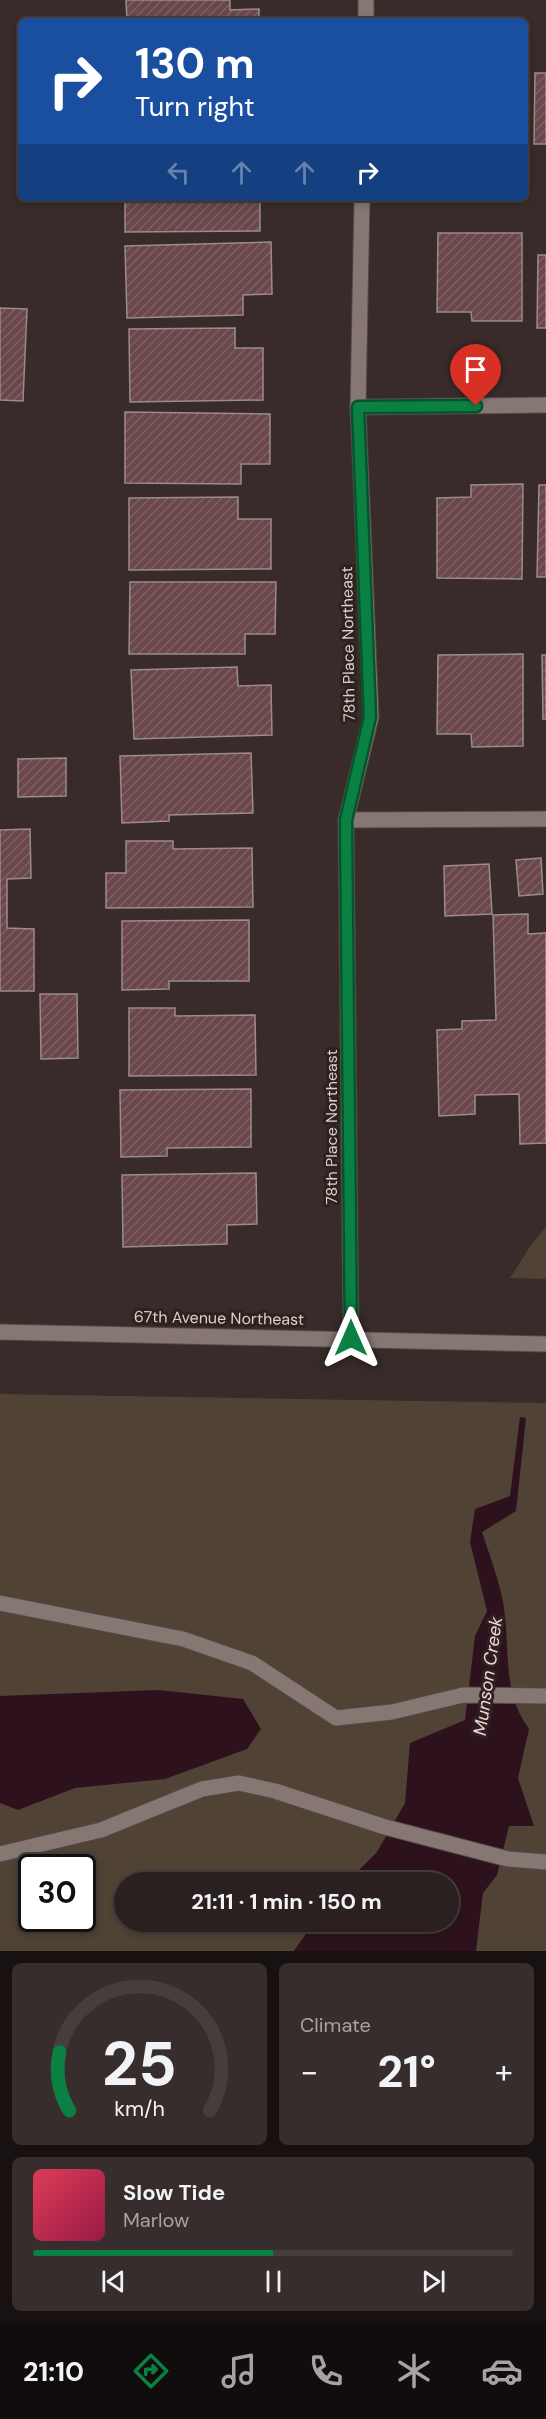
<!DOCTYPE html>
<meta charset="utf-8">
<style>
:root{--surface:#2a201f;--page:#362d2c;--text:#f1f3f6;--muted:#a5a3a4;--line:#463e3d;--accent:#0b8043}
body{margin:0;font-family:"DM Sans",sans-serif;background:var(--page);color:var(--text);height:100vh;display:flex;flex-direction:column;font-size:22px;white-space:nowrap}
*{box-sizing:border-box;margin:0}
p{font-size:20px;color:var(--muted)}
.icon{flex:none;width:33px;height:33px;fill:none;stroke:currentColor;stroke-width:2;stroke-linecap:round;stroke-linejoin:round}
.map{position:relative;height:1951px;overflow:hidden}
.side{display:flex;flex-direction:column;gap:12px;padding:12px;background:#171211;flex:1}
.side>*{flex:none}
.hud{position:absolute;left:18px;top:18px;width:510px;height:183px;border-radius:9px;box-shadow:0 3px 9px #0003,0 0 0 2px var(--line);background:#1a4fa0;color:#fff;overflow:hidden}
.speed{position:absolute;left:18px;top:1854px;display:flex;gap:12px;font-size:30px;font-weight:700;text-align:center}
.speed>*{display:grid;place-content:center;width:78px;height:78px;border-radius:50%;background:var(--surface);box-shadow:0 3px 9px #0003,0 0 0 2px var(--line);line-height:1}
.speed .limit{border:3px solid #111;border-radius:9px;background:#fff;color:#111}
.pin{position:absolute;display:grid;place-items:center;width:51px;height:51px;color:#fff;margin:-62px -26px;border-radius:50% 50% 50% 0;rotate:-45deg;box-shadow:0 0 6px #0007}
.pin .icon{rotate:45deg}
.me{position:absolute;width:66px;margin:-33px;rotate:0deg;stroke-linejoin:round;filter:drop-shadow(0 0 4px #0008)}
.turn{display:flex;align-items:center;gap:21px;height:126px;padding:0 18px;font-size:27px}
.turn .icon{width:78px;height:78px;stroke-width:2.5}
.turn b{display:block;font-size:42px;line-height:51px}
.lanes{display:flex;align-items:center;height:57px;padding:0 18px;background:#0003;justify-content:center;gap:30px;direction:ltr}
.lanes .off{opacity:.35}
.big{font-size:45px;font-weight:700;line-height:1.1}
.side .card{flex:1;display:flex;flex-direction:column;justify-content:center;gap:9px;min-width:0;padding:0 21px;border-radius:9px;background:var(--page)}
.side .dial{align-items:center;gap:0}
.dial svg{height:156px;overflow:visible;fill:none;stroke:var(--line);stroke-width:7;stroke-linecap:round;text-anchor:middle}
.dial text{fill:var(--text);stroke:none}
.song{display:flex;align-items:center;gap:18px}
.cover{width:72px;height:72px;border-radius:9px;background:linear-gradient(135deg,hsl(350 70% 55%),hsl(340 70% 35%))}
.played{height:6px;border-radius:3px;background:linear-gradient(90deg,var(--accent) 50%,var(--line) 50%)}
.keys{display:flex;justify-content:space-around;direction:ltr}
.heat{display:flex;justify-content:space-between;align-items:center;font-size:33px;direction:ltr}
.side .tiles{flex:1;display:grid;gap:12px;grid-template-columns:1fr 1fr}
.card:last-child{grid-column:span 2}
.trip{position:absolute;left:114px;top:1872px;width:345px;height:60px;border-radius:30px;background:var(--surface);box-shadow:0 3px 9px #0003,0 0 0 2px var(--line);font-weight:700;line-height:60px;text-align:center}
.menu{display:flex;height:96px;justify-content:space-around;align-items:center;background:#110d0c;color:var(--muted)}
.menu .icon{width:42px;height:42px}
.menu .on{color:var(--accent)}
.menu b{font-size:27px;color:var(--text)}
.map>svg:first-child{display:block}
.green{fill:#504335;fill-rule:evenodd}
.water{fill:#2d121d}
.building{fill:url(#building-hatch);stroke:#9c8b8c;stroke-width:1.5}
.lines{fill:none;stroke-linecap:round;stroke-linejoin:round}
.service-casing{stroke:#534946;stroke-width:17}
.minor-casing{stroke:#534946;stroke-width:17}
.secondary-casing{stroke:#534946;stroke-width:17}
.service{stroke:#867773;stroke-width:15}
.minor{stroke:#867773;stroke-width:15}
.secondary{stroke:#867773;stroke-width:15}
.route-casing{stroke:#07532c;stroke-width:15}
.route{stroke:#0b8043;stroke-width:10}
.labels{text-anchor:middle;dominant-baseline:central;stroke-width:6;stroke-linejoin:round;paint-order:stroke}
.street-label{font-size:16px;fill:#d9d1cf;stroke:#2e221f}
.water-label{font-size:18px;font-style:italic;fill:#f9d2df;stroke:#2e221f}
</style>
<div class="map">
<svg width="546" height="1951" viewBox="0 0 546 1951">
<defs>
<pattern id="building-hatch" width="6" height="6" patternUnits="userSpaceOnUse" patternTransform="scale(1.5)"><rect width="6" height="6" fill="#69474a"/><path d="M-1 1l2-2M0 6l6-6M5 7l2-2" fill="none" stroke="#7e6063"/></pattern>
</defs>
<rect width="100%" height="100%" fill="#382b29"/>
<!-- green -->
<g class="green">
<path d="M 546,1227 L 546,1279 L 510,1278 L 533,1242 Z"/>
<path d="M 0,1394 L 546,1403 L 546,1951 L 0,1951 ZM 32,1868 L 82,1868 L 82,1918 L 32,1918 ZM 124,1882 L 448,1882 L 448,1922 L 124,1922 Z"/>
</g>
<!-- water -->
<g class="water">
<path d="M 520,1417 L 526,1418 L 516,1511 L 482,1532 C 490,1557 500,1582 504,1608 C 510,1650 502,1693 529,1729 L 518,1778 L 534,1826 L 509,1826 L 497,1875 L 483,1893 L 476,1951 L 294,1951 L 314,1922 L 448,1922 L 448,1882 L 347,1882 L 377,1852 L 405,1803 L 410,1743 L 465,1720 L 475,1636 L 487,1611 L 470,1542 L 475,1509 L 510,1496 Z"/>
<path d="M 159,1690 L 243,1699 L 261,1729 L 247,1749 L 165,1779 L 75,1788 L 18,1810 L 0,1803 L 0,1696 Z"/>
</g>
<!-- building -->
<g class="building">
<path d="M 126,0 L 230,0 L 230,10 L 259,9 L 259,21 L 127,21 Z"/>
<path d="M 535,73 L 546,73 L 546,144 L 534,144 Z"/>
<path d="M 125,198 L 260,198 L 260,231 L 125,232 Z"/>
<path d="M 438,233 L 522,233 L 522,321 L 472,321 L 471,312 L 437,312 Z"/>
<path d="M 271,242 L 272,294 L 243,295 L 243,315 L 127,318 L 125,246 Z"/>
<path d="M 538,255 L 546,255 L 546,328 L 537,328 Z"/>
<path d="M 0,308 L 27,309 L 23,401 L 0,400 Z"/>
<path d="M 235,328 L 235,348 L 263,348 L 263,400 L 130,402 L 129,329 Z"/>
<path d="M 125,412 L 270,414 L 270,464 L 241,464 L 241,484 L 125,483 Z"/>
<path d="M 523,484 L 522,579 L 437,578 L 437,498 L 471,497 L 471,485 Z"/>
<path d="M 539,485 L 546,485 L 546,577 L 537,577 Z"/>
<path d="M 238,497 L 238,519 L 271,519 L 271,569 L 129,570 L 129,498 Z"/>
<path d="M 130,582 L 276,582 L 275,634 L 245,634 L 245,654 L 129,654 Z"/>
<path d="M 523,654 L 523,746 L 472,747 L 471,734 L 437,734 L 438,655 Z"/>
<path d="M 542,655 L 546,655 L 546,719 L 543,719 Z"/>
<path d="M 237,667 L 238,686 L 271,685 L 272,735 L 134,739 L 131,670 Z"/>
<path d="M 251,753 L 253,813 L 169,815 L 169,821 L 122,823 L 120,756 Z"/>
<path d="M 66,758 L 66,796 L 18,797 L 18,759 Z"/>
<path d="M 30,829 L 31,878 L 7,879 L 7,928 L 34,929 L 34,991 L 0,991 L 0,830 Z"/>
<path d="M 126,841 L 173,841 L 173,849 L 252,848 L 253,907 L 106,908 L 106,873 L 126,873 Z"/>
<path d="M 541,858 L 543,894 L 519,896 L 516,860 Z"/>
<path d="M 489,864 L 492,914 L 445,916 L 444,866 Z"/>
<path d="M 528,914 L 528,934 L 546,933 L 546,1143 L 520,1144 L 519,1094 L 475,1095 L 475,1114 L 439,1116 L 437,1030 L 462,1029 L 462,1021 L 496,1020 L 493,915 Z"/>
<path d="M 249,920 L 249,981 L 169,981 L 169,989 L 122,990 L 122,921 Z"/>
<path d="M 40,994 L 77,994 L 78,1058 L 41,1059 Z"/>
<path d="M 129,1008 L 175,1008 L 175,1016 L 255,1015 L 256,1075 L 129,1076 Z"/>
<path d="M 251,1089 L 251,1147 L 167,1148 L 167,1156 L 121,1157 L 120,1090 Z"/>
<path d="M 256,1173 L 257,1224 L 227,1225 L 227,1244 L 123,1247 L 122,1175 Z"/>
</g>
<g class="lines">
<defs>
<g id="service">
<path d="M 358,407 L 546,405"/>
<path d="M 346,820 L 546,819"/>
<path d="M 0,1603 L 183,1639 L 252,1663 L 336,1718 L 392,1712 L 463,1695 L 546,1696"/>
<path d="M 0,1854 L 101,1830 L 202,1789 L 239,1783 L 275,1791 L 385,1827 L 508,1859 L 546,1862"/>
</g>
<g id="minor">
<path d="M 366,21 L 366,0"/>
<path d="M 351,1338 L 346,820 L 371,717 L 358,407 L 362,198"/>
</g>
<path id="secondary" d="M 0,1332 L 546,1344"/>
</defs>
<!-- service casing -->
<use href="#service" class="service-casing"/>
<!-- minor casing -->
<use href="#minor" class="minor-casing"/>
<!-- secondary casing -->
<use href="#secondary" class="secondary-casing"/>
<!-- service -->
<use href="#service" class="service"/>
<!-- minor -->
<use href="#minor" class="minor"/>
<!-- secondary -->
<use href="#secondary" class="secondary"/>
</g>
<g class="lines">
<defs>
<path id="route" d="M 351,1338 L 346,820 L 370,717 L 358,407 L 476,406"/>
</defs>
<!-- route casing -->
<use href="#route" class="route-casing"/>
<!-- route -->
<use href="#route" class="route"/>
</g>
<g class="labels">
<!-- street labels -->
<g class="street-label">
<text transform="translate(348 644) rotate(-91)">78th Place Northeast</text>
<text transform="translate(331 1127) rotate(-90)">78th Place Northeast</text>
<text transform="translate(219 1318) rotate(1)">67th Avenue Northeast</text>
</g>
<!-- water labels -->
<g class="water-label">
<text transform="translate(488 1676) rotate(-82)">Munson Creek</text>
</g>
</g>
</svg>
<div class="speed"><div class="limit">30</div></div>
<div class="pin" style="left:476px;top:406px;background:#d93025"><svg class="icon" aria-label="arrive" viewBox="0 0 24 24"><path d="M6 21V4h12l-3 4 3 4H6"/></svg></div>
<svg class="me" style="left:351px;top:1338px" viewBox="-20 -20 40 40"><path d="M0-17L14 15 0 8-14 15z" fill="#0b8043" stroke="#fff" stroke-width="4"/></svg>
<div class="trip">21:11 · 1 min · 150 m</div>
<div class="hud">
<div class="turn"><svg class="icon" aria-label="right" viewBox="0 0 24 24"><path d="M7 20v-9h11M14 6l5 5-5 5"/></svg><div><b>130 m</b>Turn right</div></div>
<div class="lanes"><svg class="icon off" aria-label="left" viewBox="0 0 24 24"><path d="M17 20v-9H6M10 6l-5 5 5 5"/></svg><svg class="icon off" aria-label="ahead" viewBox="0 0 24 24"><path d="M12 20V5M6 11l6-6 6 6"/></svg><svg class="icon off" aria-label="ahead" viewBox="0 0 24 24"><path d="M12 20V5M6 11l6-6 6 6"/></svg><svg class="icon" aria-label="right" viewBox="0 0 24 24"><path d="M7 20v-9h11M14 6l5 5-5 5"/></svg></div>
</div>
</div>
<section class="side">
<div class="tiles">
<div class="card dial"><svg viewBox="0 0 100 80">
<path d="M14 69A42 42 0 1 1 86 69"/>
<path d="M14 69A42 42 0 0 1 9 39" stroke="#0b8043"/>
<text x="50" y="56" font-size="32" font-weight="700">25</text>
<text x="50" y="72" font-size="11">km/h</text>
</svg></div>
<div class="card"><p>Climate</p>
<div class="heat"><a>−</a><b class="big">21°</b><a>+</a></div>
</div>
<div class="card">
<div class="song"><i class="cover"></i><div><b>Slow Tide</b><p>Marlow</p></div></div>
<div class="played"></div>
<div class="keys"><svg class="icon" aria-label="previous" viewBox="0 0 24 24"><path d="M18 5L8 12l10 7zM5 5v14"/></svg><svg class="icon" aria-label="pause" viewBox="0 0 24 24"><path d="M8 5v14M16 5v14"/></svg><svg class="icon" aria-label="next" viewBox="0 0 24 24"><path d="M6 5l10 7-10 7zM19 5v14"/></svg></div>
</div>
</div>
</section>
<nav class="menu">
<b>21:10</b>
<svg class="icon on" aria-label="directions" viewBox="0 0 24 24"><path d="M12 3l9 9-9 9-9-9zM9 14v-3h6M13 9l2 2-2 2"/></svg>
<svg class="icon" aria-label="music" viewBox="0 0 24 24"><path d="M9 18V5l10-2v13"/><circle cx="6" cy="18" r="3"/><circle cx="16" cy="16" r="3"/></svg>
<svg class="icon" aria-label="phone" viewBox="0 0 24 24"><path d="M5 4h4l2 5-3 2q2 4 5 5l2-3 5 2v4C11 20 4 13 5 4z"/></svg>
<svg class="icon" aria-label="climate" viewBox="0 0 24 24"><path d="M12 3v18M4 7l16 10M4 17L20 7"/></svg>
<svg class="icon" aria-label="car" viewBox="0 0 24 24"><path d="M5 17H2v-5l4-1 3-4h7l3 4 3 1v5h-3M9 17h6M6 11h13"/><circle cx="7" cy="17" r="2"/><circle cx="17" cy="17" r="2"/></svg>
</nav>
